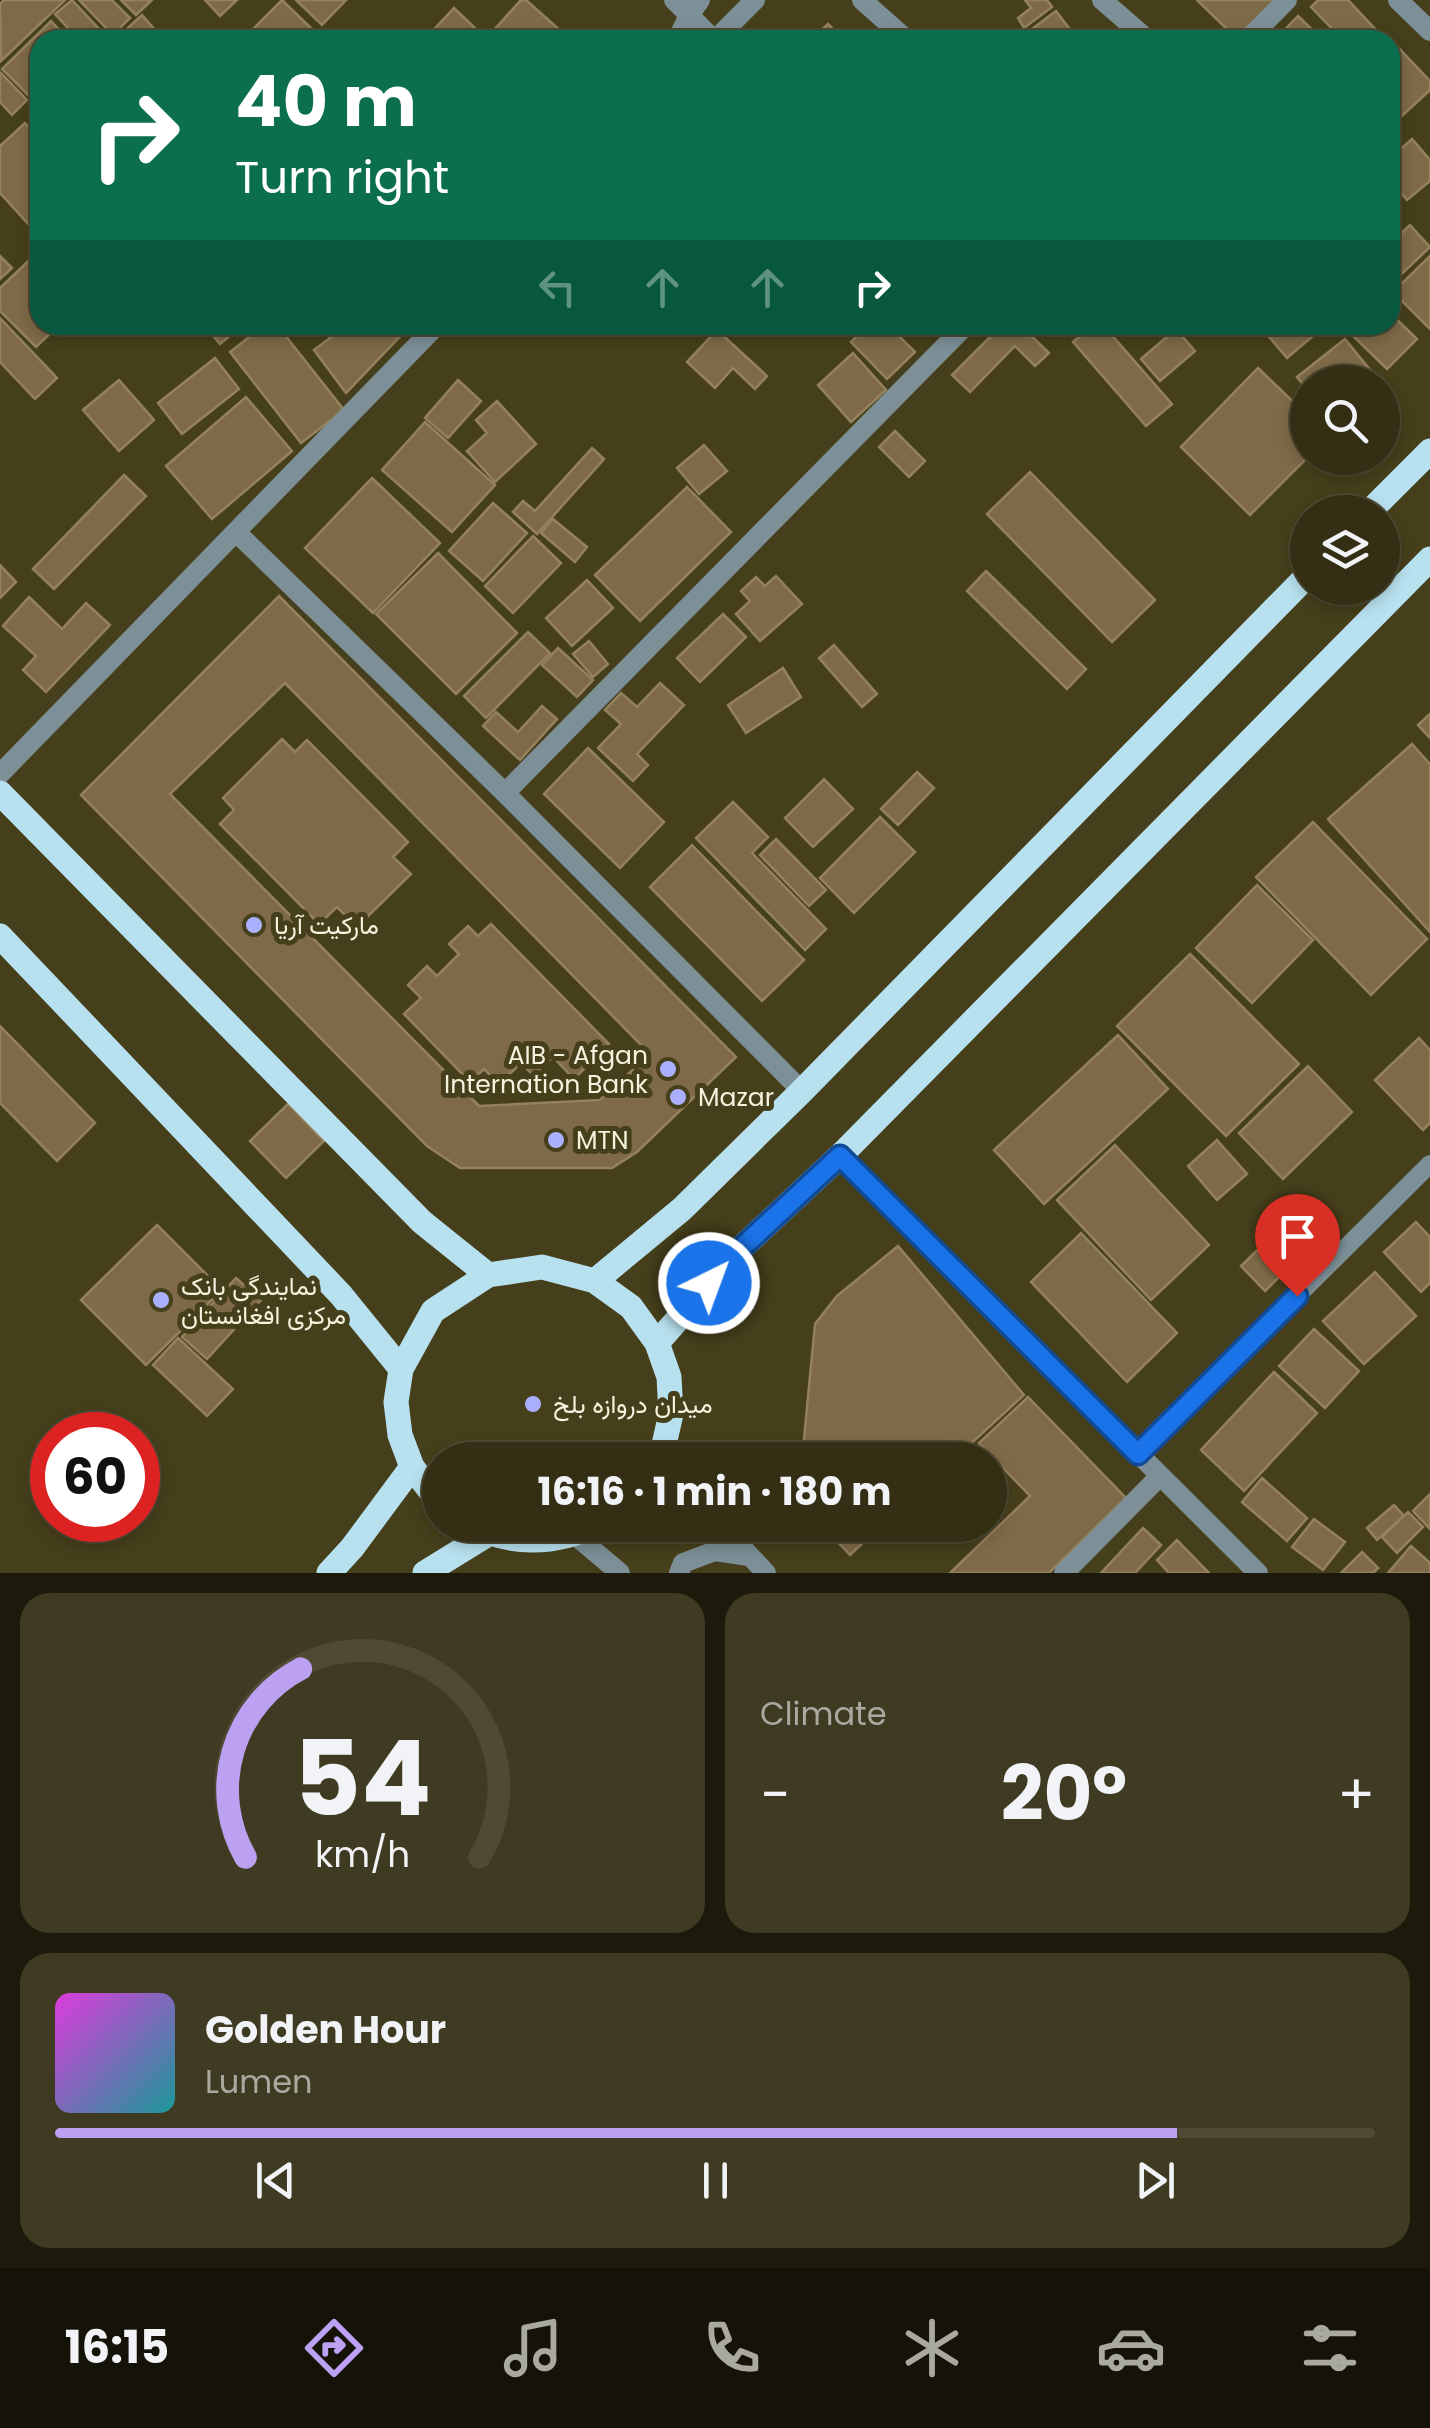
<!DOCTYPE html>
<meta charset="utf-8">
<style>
:root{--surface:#342f14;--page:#3f3b22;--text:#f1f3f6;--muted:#a9a9a0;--line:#4e4a34;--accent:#bca0f2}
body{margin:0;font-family:Poppins,Vazirmatn,sans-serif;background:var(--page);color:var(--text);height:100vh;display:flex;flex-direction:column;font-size:38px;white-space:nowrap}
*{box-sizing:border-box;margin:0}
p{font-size:32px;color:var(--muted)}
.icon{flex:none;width:55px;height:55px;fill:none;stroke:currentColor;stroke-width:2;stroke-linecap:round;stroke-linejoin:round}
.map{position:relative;height:1573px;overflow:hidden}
.drawer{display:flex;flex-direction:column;gap:20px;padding:20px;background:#1d1a0b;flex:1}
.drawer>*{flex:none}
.hud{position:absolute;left:30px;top:30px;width:1370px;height:305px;border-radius:30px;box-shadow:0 5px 15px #0003,0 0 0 2px var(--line);background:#0b6e4f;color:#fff;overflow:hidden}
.buttons{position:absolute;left:1290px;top:365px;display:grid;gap:20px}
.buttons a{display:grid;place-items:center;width:110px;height:110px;border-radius:50%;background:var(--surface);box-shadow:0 5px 15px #0003,0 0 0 2px var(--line);font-size:50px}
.speed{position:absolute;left:30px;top:1412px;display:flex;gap:20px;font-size:50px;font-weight:700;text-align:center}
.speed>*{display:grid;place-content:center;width:130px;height:130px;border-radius:50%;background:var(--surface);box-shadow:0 5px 15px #0003,0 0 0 2px var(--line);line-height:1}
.speed .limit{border:15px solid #d22;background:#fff;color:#111}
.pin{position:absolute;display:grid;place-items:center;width:85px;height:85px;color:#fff;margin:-102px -42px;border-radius:50% 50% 50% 0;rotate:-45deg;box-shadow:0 0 10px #0007}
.pin .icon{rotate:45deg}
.me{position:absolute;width:110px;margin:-55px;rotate:42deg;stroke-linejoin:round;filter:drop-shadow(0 0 8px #0008)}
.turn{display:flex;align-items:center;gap:35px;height:210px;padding:0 40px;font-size:45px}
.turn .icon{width:130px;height:130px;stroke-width:2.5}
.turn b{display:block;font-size:70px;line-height:85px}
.lanes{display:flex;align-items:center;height:95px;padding:0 40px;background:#0003;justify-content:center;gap:50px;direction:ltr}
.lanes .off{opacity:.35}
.big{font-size:75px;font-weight:700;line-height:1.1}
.drawer .tile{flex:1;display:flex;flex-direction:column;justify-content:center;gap:15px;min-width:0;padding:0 35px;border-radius:30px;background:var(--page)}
.drawer .dial{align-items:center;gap:0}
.dial svg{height:260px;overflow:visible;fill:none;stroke:var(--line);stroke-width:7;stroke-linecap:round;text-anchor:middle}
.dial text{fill:var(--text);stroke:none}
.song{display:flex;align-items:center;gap:30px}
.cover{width:120px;height:120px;border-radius:15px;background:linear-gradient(135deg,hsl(300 70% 55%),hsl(180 70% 35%))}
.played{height:10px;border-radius:5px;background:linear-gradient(90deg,var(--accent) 85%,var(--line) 85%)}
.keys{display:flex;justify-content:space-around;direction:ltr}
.heat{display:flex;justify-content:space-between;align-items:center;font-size:55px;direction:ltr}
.drawer .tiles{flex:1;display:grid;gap:20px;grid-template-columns:1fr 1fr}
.tile:last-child{grid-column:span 2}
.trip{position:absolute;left:422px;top:1442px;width:585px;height:100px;border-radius:50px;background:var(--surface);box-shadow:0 5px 15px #0003,0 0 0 2px var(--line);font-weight:700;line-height:100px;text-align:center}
.dock{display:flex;height:160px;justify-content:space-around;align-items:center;background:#151308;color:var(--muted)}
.dock .icon{width:70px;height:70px}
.dock .current{color:var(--accent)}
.dock b{font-size:45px;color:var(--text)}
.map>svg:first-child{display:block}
.building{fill:#7e6a48;stroke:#95815e;stroke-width:2.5;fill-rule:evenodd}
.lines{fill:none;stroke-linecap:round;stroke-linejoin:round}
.service{stroke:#7d9097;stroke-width:18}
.minor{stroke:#7d9097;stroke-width:20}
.tertiary{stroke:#7d9097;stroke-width:20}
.primary{stroke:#b8e1ef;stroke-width:25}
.route-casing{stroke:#114b97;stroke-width:25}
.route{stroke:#1a73e8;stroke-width:18}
.poi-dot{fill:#aab0fb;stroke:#463f1b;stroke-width:4}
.labels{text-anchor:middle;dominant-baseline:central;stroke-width:10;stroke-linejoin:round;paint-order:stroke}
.poi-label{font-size:25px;fill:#f5f2dd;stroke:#463f1b;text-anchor:start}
</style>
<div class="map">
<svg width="1430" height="1573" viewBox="0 0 1430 1573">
<rect width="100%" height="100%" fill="#463f1b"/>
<!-- building -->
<g class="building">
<path d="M 4,0 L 65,0 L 1,61 L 0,4 Z"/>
<path d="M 72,0 L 99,29 L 87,40 L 79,40 L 55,14 Z"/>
<path d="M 79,0 L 112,0 L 130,18 L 113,35 Z"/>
<path d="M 121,0 L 152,0 L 136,15 Z"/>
<path d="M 205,0 L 237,0 L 220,16 Z"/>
<path d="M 282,0 L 312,29 L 301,40 L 242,40 Z"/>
<path d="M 296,0 L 346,0 L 322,25 Z"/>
<path d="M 521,0 L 526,0 L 571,40 L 485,40 Z"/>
<path d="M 1025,0 L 1047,0 L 1052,7 L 1024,28 L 1018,18 L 1031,8 Z"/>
<path d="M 1197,0 L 1281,0 L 1238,40 Z"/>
<path d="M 1318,0 L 1348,0 L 1376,30 L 1366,40 L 1343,40 L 1311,7 Z"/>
<path d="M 454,8 L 476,29 L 466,40 L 424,40 Z"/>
<path d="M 1056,11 L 1078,40 L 1033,40 L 1028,32 Z"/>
<path d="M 142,15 L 164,40 L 122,40 L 119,36 Z"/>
<path d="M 1298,16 L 1323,40 L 1275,40 Z"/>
<path d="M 51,21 L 69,40 L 40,40 L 40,89 L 31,98 L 2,69 Z"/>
<path d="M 828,24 L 844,40 L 811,40 Z"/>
<path d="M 1395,44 L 1430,81 L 1430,90 L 1390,127 L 1390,49 Z"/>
<path d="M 0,72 L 27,100 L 12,115 L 0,102 Z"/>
<path d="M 25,123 L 40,139 L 40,217 L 30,226 L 0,193 L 0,146 Z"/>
<path d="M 1412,139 L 1430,160 L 1430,181 L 1407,200 L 1390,180 L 1390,158 Z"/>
<path d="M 1410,225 L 1430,247 L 1390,285 L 1390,244 Z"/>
<path d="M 40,250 L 40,325 L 59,325 L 36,347 L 0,311 L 0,288 Z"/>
<path d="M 0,256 L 12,268 L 0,279 Z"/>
<path d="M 1430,256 L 1430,329 L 1393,292 Z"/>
<path d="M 1390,313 L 1417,339 L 1387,369 L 1347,330 L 1353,325 L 1390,325 Z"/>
<path d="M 0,318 L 57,378 L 35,399 L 0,362 Z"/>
<path d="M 216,325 L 243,325 L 220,344 L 209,331 Z"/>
<path d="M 265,325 L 277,325 L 344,410 L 301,443 L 230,352 Z"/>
<path d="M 322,325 L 342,325 L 331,335 Z"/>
<path d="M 347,325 L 411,325 L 346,393 L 314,350 Z"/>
<path d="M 868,325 L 888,325 L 915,352 L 887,379 L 851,342 Z"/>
<path d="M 1002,325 L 1020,325 L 1049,353 L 1035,366 L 1015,346 L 970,392 L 952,375 Z"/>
<path d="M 1093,325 L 1103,325 L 1172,404 L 1146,426 L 1073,342 Z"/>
<path d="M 1259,325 L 1326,325 L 1287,358 Z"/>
<path d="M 1176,329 L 1195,351 L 1160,381 L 1141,359 Z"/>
<path d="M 717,330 L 767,376 L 755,389 L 733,368 L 715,388 L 687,362 Z"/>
<path d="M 1345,339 L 1380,382 L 1308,382 L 1308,391 L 1297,377 Z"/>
<path d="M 853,353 L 886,390 L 851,422 L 818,385 Z"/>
<path d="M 215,358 L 239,389 L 182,434 L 158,403 Z"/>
<path d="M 1258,368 L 1308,416 L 1308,457 L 1250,515 L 1181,447 Z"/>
<path d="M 119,380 L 154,420 L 119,451 L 83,410 Z"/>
<path d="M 458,380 L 481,401 L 448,438 L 425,418 Z"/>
<path d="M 246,397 L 292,451 L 212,519 L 166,466 Z"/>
<path d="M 497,401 L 536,444 L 495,482 L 467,451 L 487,433 L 476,420 Z"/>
<path d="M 425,422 L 495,485 L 452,532 L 382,470 Z"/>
<path d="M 895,431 L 925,461 L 909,477 L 879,447 Z"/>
<path d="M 704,445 L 727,471 L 699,494 L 677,468 Z"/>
<path d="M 592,448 L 604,459 L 537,534 L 513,512 L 523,501 L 535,511 Z"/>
<path d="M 1030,472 L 1155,600 L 1112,642 L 987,514 Z"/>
<path d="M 124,475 L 146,496 L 54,589 L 33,569 Z"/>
<path d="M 372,478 L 440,543 L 373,613 L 305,548 Z"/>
<path d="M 687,487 L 731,532 L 640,621 L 595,575 Z"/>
<path d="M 493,503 L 527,533 L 483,581 L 449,551 Z"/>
<path d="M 553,519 L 587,547 L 575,562 L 541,533 Z"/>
<path d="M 533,536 L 561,563 L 513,613 L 485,586 Z"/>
<path d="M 438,553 L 517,633 L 456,694 L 376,614 Z"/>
<path d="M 0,565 L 16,582 L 0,598 Z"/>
<path d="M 986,571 L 1086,669 L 1067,689 L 967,591 Z"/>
<path d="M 776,576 L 802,604 L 760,641 L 736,614 L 750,601 L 741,591 L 756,577 L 765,586 Z"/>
<path d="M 587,580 L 613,608 L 572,646 L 546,618 Z"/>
<path d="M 279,596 L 736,1057 L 637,1152 L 612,1168 L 460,1168 L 427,1146 L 81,795 ZM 285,683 L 650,1054 L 600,1100 L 479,1106 L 170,794 Z"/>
<path d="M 29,597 L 62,629 L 86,603 L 110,625 L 46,692 L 23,670 L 36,656 L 3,626 Z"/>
<path d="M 723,614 L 746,637 L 700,682 L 677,658 Z"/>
<path d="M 528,632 L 550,653 L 486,718 L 464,696 Z"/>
<path d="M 589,641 L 608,664 L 593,677 L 573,654 Z"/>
<path d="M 834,645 L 877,694 L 862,707 L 819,658 Z"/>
<path d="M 558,648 L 593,680 L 577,697 L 542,665 Z"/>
<path d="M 783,668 L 801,697 L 746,733 L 728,705 Z"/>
<path d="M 660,683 L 684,705 L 637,754 L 648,765 L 633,781 L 598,748 L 621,724 L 605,710 L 621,693 L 637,707 Z"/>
<path d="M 542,706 L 557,719 L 520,760 L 483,726 L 496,712 L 518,732 Z"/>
<path d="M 1430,714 L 1430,738 L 1418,725 Z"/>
<path d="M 282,739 L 295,752 L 307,740 L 408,842 L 393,857 L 411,874 L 357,927 L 337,907 L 319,924 L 220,824 L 234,810 L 223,798 Z"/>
<path d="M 1412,744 L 1430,764 L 1430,932 L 1328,819 Z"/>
<path d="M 588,748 L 664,822 L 620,868 L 544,794 Z"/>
<path d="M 917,772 L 934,788 L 898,825 L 881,809 Z"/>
<path d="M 824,779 L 853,809 L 813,847 L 785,818 Z"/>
<path d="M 733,802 L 768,837 L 752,853 L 826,929 L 805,950 L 696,838 Z"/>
<path d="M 880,817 L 915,852 L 854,913 L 820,878 Z"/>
<path d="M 1313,822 L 1427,939 L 1371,995 L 1256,877 Z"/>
<path d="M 776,839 L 826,890 L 809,906 L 760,855 Z"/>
<path d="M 692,845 L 804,960 L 762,1001 L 650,887 Z"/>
<path d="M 1257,885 L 1313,940 L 1252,1003 L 1196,948 Z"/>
<path d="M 491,924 L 609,1044 L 574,1079 L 553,1057 L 533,1075 L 521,1063 L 499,1084 L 484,1069 L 470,1082 L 404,1014 L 421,998 L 408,985 L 427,966 L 437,976 L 459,954 L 449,944 L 468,926 L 478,936 Z"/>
<path d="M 1190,954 L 1299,1064 L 1226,1136 L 1117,1026 Z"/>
<path d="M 0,1026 L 95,1123 L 57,1161 L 0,1103 Z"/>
<path d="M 1118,1035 L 1168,1089 L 1044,1204 L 994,1150 Z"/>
<path d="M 1419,1038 L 1430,1050 L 1430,1123 L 1423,1130 L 1375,1080 Z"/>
<path d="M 1308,1066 L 1352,1112 L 1283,1179 L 1239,1133 Z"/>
<path d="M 288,1104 L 324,1141 L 286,1178 L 250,1141 Z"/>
<path d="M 1217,1140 L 1247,1174 L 1217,1200 L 1188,1166 Z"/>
<path d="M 1115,1145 L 1209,1245 L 1151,1300 L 1057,1200 Z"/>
<path d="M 1297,1211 L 1321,1236 L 1265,1291 L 1241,1266 Z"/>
<path d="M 1416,1222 L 1430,1237 L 1430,1283 L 1421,1292 L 1384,1252 Z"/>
<path d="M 157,1225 L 222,1290 L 146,1365 L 81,1300 Z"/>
<path d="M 1081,1233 L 1177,1333 L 1127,1382 L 1031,1282 Z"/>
<path d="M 898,1246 L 1024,1395 L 953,1460 L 802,1460 L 815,1324 L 837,1296 Z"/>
<path d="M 1375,1272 L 1416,1316 L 1364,1364 L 1323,1321 Z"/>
<path d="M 236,1278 L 261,1300 L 207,1359 L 182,1337 Z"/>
<path d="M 1314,1329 L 1359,1371 L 1325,1408 L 1279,1366 Z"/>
<path d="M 178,1338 L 233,1389 L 207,1416 L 153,1365 Z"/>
<path d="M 1274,1372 L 1317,1413 L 1244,1491 L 1201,1450 Z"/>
<path d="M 1028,1397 L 1126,1498 L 1049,1573 L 950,1573 L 1030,1496 L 979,1443 Z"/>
<path d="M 1262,1478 L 1307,1518 L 1287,1541 L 1242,1502 Z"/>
<path d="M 1430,1494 L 1430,1529 L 1413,1511 Z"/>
<path d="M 1394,1505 L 1404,1516 L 1377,1540 L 1367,1528 Z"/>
<path d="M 1408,1512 L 1423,1527 L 1397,1553 L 1382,1537 Z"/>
<path d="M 1314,1519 L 1345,1542 L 1323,1570 L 1292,1547 Z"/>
<path d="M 822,1525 L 882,1525 L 850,1555 Z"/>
<path d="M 1143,1528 L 1161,1545 L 1135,1573 L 1101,1573 Z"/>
<path d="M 1177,1540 L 1209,1573 L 1169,1573 L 1157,1560 Z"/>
<path d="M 1411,1546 L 1430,1563 L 1430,1573 L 1388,1573 Z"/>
<path d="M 1362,1552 L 1378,1568 L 1373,1573 L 1341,1573 Z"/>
</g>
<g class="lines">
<!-- service -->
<path class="service" d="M 1138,1454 L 1430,1164"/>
<!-- minor -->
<g class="minor">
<path d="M 674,0 L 714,40"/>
<path d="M 862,0 L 907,40"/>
<path d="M 1102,0 L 1148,40"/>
<path d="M 1398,0 L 1430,31"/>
<path d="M 677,40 L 689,15 L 700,0"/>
<path d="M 715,40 L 755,0"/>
<path d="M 1247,40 L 1287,0"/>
<path d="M 236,532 L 505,793 L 802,1091"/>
<path d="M 0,774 L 437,325"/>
<path d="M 505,793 L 966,325"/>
<path d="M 840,1156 L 1258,1573"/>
<path d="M 1064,1573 L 1160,1476"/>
</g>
<!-- tertiary -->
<g class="tertiary">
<path d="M 721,1525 L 766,1573"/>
<path d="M 575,1535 L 620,1573"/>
<path d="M 679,1573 L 683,1563 L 715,1551 L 749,1556"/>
</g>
<!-- primary -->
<g class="primary">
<path d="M 1369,512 L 1430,451"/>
<path d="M 0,793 L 422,1222 L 488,1275"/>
<path d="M 0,936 L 341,1295 L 401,1369"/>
<path d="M 595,1281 L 682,1209 L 802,1091 L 1308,575"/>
<path d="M 657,1343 L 735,1254 L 840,1156 L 1430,559"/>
<path d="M 440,1503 L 412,1467 L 400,1435 L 396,1402 L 401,1369 L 433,1311 L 488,1275 L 542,1267 L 595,1281 L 631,1307 L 657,1343 L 669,1377 L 671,1414 L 663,1449 L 658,1460"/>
<path d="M 473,1525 C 510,1546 557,1544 595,1525"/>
<path d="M 329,1573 L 352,1548 L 412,1467"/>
<path d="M 425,1573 L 488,1534"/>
</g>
</g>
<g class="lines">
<defs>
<path id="route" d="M 709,1283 L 735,1254 L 840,1156 L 1138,1454 L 1297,1296"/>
</defs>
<!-- route casing -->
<use href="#route" class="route-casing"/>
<!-- route -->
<use href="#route" class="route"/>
</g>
<!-- markers -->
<g class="poi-dot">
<circle cx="254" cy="925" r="10"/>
<circle cx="668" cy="1069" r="10"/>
<circle cx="678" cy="1097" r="10"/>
<circle cx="556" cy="1140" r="10"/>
<circle cx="161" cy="1300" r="10"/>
<circle cx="533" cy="1404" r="10"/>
</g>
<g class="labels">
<!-- poi labels -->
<g class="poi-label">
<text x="274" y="925">مارکیت آریا</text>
<text x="648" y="1055" text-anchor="end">AIB - Afgan<tspan x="648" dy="29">Internation Bank</tspan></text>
<text x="698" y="1097">Mazar</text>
<text x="576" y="1140">MTN</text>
<text x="181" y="1286">نمایندگی بانک<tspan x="181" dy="29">مرکزی افغانستان</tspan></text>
<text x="553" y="1404">میدان دروازه بلخ</text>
</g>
</g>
</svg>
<div class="buttons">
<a><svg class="icon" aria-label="search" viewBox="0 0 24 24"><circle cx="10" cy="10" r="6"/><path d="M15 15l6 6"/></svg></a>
<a><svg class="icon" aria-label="layers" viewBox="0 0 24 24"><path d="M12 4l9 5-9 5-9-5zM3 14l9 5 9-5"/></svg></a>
</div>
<div class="speed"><div class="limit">60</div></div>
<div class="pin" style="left:1297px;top:1296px;background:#d93025"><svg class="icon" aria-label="arrive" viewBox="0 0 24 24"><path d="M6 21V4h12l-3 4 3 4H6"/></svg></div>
<svg class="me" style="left:709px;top:1283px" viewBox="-20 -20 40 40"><circle r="17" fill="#1a73e8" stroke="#fff" stroke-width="3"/><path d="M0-11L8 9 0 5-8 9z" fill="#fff"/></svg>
<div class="trip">16:16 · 1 min · 180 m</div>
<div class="hud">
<div class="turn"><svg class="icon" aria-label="right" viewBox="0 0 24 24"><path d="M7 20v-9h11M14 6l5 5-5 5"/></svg><div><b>40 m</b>Turn right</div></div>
<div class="lanes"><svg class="icon off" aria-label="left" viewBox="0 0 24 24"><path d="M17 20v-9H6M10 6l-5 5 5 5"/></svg><svg class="icon off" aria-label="ahead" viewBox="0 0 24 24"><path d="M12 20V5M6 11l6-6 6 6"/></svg><svg class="icon off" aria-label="ahead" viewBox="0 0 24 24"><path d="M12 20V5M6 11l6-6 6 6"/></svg><svg class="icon" aria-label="right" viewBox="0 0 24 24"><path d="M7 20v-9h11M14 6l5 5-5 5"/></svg></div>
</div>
</div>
<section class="drawer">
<div class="tiles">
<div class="tile dial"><svg viewBox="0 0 100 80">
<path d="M14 69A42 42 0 1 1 86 69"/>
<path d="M14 69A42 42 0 0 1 31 11" stroke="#bca0f2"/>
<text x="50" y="56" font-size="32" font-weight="700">54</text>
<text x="50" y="72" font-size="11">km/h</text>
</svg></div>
<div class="tile"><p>Climate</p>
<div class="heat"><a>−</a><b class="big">20°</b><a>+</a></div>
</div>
<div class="tile">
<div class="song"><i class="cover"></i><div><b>Golden Hour</b><p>Lumen</p></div></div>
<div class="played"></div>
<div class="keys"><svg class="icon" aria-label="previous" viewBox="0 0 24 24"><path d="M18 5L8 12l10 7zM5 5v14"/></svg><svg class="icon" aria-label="pause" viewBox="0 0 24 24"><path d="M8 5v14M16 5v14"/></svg><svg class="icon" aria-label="next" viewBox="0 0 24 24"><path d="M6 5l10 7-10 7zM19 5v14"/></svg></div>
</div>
</div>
</section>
<nav class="dock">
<b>16:15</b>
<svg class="icon current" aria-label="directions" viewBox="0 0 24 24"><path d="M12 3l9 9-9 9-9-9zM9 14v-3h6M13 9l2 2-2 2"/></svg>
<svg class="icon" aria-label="music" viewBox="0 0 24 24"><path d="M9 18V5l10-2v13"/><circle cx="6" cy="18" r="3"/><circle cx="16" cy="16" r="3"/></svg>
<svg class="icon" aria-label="phone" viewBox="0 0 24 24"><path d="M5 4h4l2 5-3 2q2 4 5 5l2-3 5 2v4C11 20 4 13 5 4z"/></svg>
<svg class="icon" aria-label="climate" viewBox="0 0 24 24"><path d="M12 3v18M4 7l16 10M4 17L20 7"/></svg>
<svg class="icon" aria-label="car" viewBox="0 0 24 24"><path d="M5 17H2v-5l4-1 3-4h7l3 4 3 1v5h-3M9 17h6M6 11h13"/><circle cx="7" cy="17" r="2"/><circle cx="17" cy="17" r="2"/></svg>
<svg class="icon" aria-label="filters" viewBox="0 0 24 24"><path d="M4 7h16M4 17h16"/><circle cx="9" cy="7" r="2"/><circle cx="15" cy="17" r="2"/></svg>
</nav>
